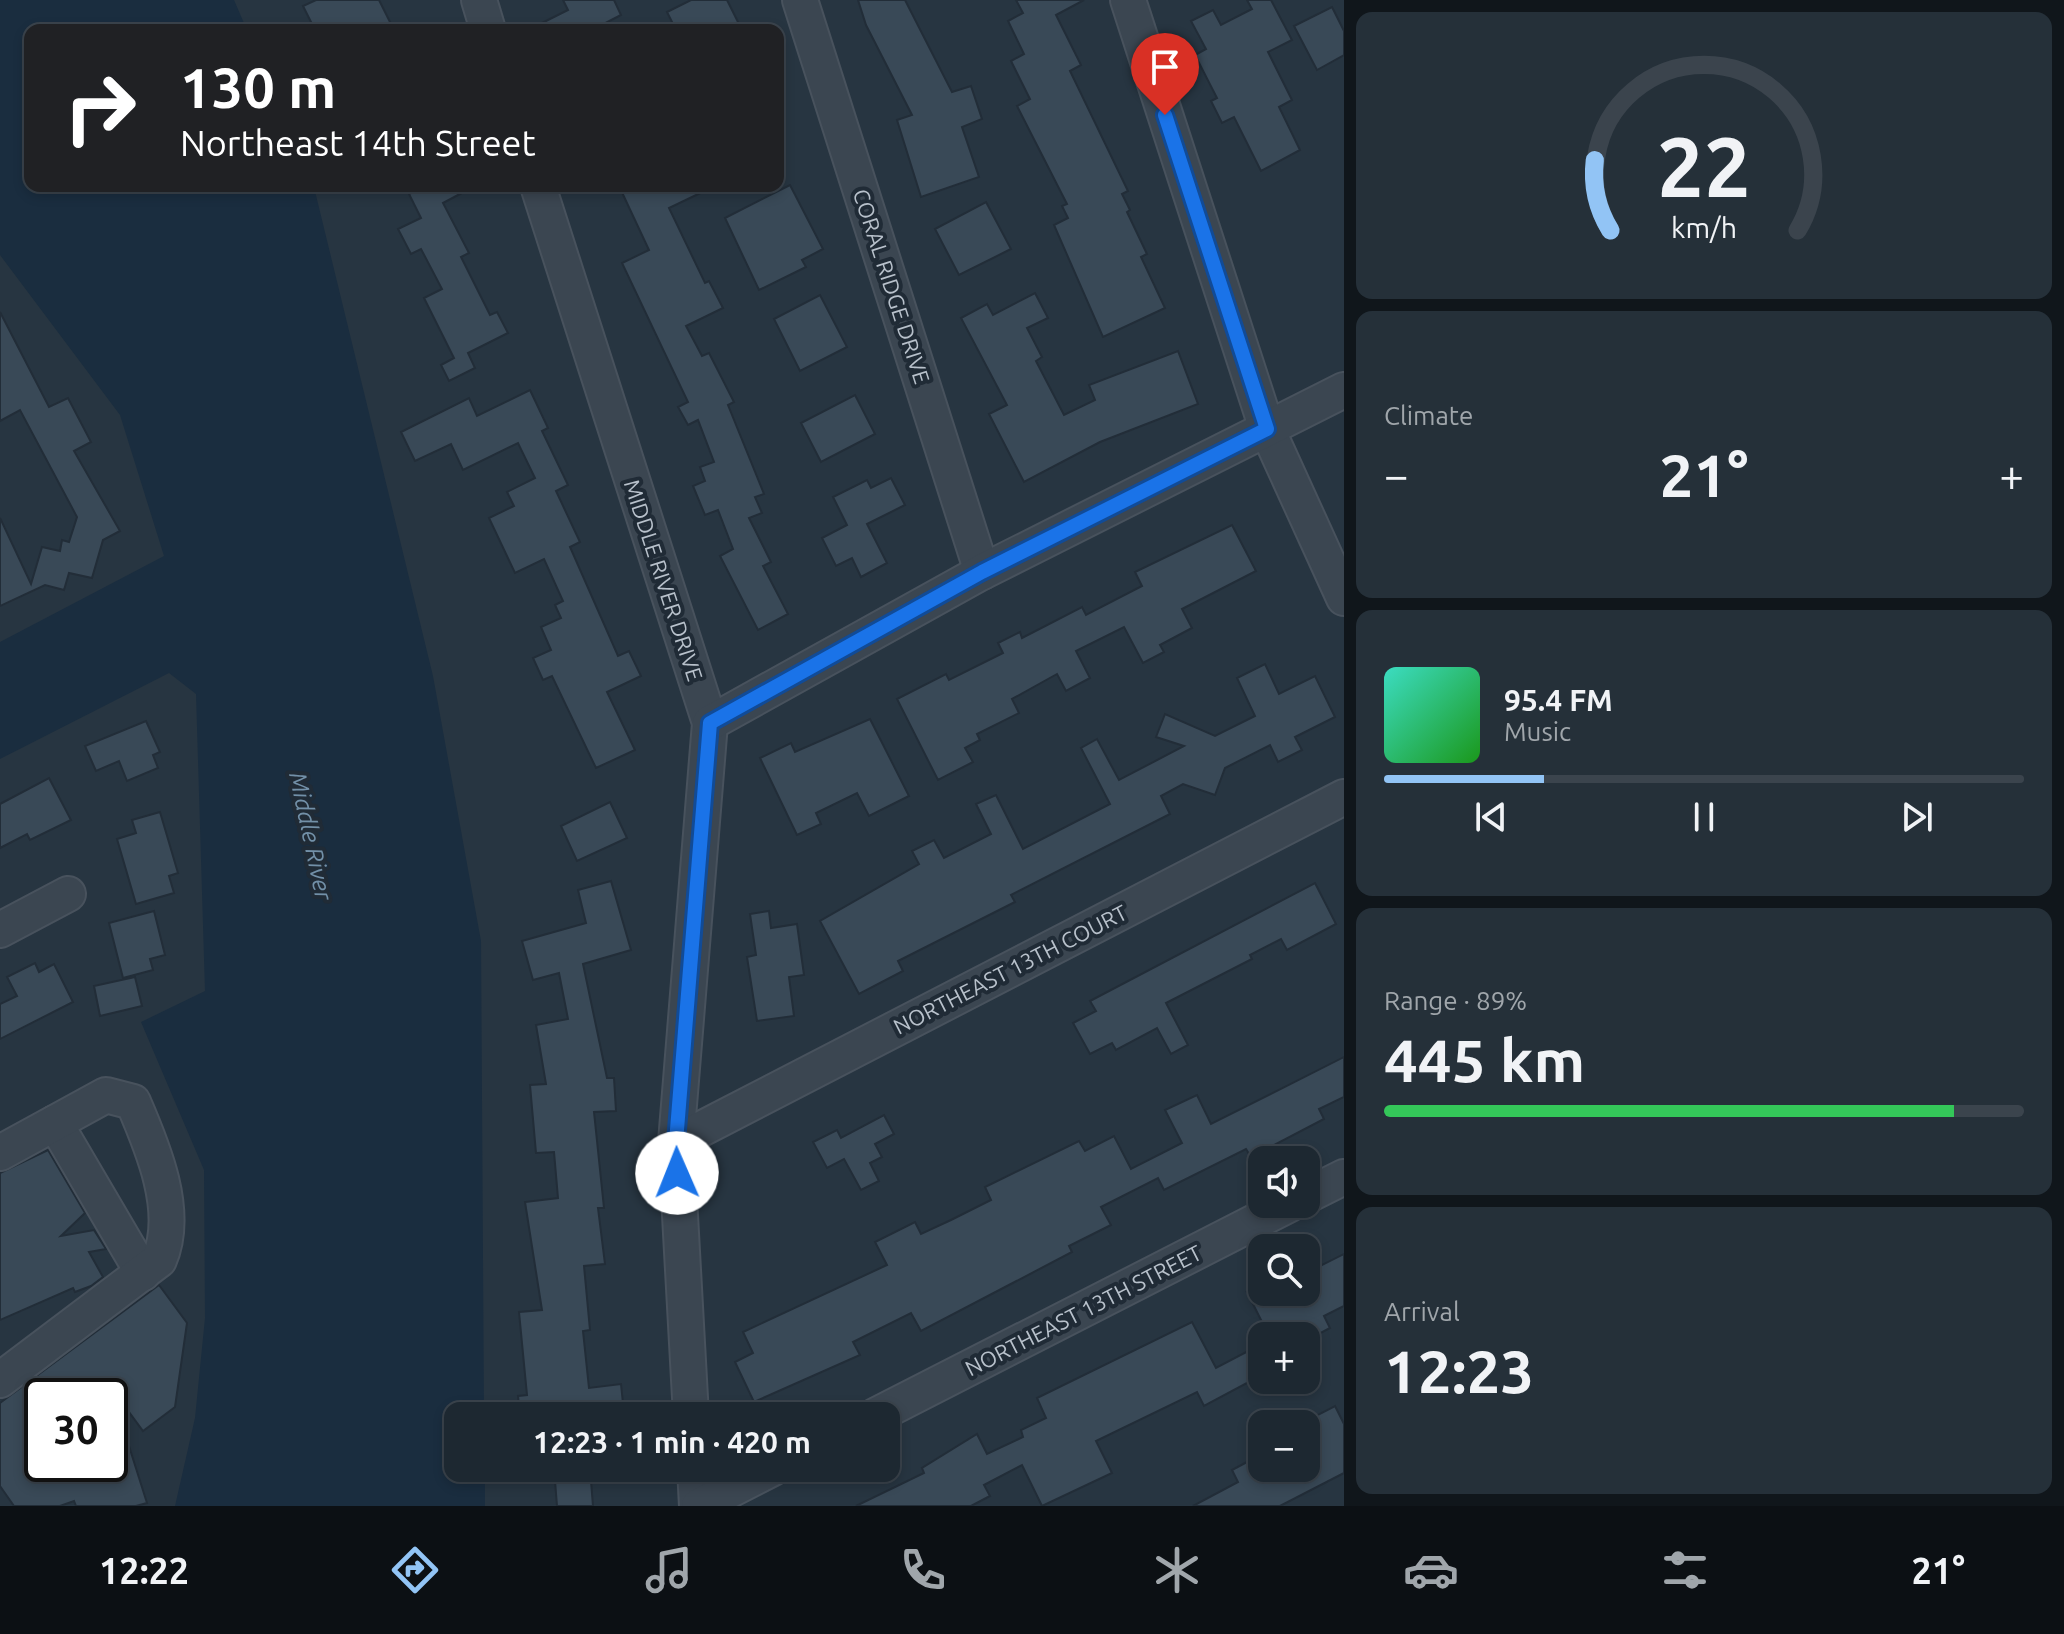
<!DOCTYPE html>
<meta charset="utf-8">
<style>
:root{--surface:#1d2831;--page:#253039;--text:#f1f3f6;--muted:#a0a6ab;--line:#3b444d;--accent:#92c4f5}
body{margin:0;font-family:Ubuntu,sans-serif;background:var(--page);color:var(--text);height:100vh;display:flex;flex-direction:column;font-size:30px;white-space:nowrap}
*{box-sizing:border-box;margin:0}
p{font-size:26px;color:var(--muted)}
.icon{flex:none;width:44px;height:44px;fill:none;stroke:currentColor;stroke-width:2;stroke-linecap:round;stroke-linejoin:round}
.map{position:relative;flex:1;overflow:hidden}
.drawer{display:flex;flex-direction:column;gap:12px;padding:12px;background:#10161b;width:720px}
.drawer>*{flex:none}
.guide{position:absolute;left:24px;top:24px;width:760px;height:168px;border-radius:16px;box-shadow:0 4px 12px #0003,0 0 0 2px var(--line);background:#202124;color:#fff;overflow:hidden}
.fabs{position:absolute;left:1248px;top:1146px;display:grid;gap:16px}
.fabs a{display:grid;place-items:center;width:72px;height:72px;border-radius:16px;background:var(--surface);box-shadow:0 4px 12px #0003,0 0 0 2px var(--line);font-size:40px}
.speed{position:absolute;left:24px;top:1378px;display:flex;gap:16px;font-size:40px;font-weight:700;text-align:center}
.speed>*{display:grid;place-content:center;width:104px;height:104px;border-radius:50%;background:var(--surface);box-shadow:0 4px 12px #0003,0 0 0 2px var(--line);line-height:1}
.speed .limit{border:4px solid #111;border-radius:12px;background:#fff;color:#111}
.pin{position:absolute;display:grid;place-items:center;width:68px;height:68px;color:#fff;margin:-82px -34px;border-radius:50% 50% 50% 0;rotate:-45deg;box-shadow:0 0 8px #0007}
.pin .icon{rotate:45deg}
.me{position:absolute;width:88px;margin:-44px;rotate:359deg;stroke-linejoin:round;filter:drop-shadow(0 0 6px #0008)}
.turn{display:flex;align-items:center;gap:28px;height:168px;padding:0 24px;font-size:36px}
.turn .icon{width:104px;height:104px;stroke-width:2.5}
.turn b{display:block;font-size:56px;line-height:68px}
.big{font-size:60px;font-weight:700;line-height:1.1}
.drawer .tile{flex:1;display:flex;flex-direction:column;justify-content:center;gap:12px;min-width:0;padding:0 28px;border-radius:16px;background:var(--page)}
.drawer .dial{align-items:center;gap:0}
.dial svg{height:208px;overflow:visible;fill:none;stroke:var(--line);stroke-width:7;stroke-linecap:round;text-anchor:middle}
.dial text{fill:var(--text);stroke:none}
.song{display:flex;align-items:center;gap:24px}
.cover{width:96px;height:96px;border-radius:12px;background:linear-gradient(135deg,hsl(170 70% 55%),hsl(120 70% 35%))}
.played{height:8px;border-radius:4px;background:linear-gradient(90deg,var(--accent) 25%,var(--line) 25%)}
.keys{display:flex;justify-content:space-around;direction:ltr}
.heat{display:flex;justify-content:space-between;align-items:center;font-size:44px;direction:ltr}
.charge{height:12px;border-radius:6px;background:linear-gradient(90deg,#34c759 89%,var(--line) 0)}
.trip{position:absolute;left:444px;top:1402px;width:456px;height:80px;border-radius:16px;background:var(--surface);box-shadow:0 4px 12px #0003,0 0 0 2px var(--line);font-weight:700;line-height:80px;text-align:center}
.dock{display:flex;height:128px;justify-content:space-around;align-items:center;background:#0c1014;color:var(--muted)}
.dock .icon{width:56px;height:56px}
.dock .selected{color:var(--accent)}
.dock b{font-size:36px;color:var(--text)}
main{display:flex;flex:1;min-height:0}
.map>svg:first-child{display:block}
.water{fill:#1a2d3f}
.building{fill:#394957;stroke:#222d38;stroke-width:2}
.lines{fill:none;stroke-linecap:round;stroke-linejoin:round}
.minor-casing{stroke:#48525d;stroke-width:38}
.minor{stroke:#3b4651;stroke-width:34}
.route-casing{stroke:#114b97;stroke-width:20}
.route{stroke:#1a73e8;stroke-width:14}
.labels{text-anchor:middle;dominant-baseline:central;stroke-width:8;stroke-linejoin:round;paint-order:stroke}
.street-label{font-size:22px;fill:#b8c1cb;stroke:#202b36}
.water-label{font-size:24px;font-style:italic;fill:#7290a8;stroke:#202b36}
</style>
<main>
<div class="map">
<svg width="1344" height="1506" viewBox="0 0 1344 1506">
<rect width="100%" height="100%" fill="#273541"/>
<!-- water -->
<path class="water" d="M 0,0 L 234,0 L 247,30 L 30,30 L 30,186 L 314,187 L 433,676 L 481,941 L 484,1416 L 458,1416 L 458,1468 L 485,1468 L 485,1506 L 175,1506 L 195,1418 L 205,1318 L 204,1170 L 141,1022 L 205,991 L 196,694 L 169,673 L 0,759 L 0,642 L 164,556 L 120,415 L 0,255 Z"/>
<!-- building -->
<g class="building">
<path d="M 316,0 L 379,0 L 394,30 L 315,30 L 303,6 Z"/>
<path d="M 563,0 L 614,0 L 621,15 L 592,30 L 528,30 L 568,10 Z"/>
<path d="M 691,0 L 727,0 L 742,30 L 676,30 L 667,12 Z"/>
<path d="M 858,0 L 905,0 L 952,92 L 971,86 L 982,119 L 962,127 L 979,177 L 921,197 L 897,120 L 912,115 L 866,25 Z"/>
<path d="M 1016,0 L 1084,0 L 1056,15 L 1081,65 L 1070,71 L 1128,191 L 1122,194 L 1130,210 L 1127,212 L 1147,254 L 1141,257 L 1165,308 L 1103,337 L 1054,225 L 1068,218 L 1062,206 L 1067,204 L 1017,106 L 1030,99 L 1011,61 L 1024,54 L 1008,21 L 1023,13 Z"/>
<path d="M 1247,0 L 1271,0 L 1292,40 L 1268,52 L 1292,100 L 1279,107 L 1300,150 L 1261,171 L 1234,117 L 1222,123 L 1211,101 L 1217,98 L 1195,55 L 1206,49 L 1191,21 L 1213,10 L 1221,25 L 1252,9 Z"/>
<path d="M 1332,7 L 1344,31 L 1344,55 L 1317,70 L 1294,26 Z"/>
<path d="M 790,185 L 823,249 L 802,260 L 806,267 L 759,290 L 725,218 Z"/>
<path d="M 424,186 L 475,186 L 443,203 L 469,253 L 461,257 L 490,315 L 497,312 L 508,333 L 468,353 L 475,368 L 449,381 L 441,365 L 454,358 L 424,298 L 442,289 L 421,249 L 411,254 L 398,229 L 421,218 L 409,194 Z"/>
<path d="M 619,186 L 715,186 L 669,208 L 705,283 L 709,281 L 723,308 L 686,326 L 702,356 L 709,353 L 734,402 L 728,405 L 764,494 L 755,497 L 762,513 L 749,518 L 771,562 L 763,566 L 788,614 L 758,630 L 720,556 L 733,549 L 718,510 L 705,515 L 693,486 L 705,481 L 700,467 L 714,462 L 698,420 L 688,425 L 678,407 L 688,402 L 622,263 L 649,250 Z"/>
<path d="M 986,202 L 1011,249 L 959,275 L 935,229 Z"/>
<path d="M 1035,293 L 1048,318 L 1027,328 L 1042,357 L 1036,361 L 1064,415 L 1095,400 L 1089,385 L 1178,351 L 1198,404 L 1100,442 L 1024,482 L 989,414 L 1007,405 L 961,318 L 987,304 L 993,315 Z"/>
<path d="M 820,295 L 847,347 L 800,371 L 774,319 Z"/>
<path d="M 0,312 L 49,407 L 68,398 L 91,442 L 74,451 L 120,531 L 103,540 L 92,578 L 69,573 L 64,590 L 45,585 L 0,606 L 0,518 L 31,584 L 42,547 L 60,551 L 62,540 L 69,542 L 77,517 L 20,410 L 0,421 Z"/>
<path d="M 530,390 L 548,428 L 542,431 L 568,485 L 556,491 L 580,542 L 570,547 L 618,656 L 629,651 L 641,676 L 607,692 L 635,750 L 596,768 L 552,676 L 543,680 L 533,658 L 551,650 L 541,627 L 561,618 L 555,605 L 563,601 L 544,559 L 515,573 L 489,518 L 514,506 L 507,492 L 535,478 L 518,443 L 463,470 L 451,444 L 415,461 L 401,432 L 469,398 L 477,416 Z"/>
<path d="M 855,395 L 875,434 L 821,462 L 801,423 Z"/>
<path d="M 891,478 L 905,505 L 867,524 L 887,563 L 861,577 L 852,558 L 836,566 L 822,538 L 847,525 L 833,497 L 867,480 L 871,488 Z"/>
<path d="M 1232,525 L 1256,571 L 1182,609 L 1192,628 L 1160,645 L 1164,652 L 1143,663 L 1124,627 L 1076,651 L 1090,678 L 1066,691 L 1057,674 L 1012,699 L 1019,713 L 977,734 L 980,740 L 965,748 L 973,762 L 938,780 L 897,699 L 946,674 L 949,680 L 1003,653 L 998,643 L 1020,632 L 1022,638 L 1082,607 L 1086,615 L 1142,586 L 1135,572 Z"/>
<path d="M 1265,664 L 1279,694 L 1315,676 L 1335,717 L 1295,737 L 1302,750 L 1278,762 L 1270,745 L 1225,768 L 1215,795 L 1183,784 L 1161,796 L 1170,814 L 1011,895 L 1015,902 L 898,961 L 903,971 L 859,994 L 820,921 L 919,864 L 912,851 L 934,840 L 944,858 L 991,834 L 976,804 L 996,795 L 1023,849 L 1110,804 L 1081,748 L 1097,739 L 1119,780 L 1184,746 L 1156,737 L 1165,714 L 1215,736 L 1255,716 L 1237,678 Z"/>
<path d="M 870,719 L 909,796 L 869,816 L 857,793 L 816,813 L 821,824 L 797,835 L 760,758 L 791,743 L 795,752 Z"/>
<path d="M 146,721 L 160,752 L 153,755 L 158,768 L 127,781 L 119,761 L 96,771 L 85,746 Z"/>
<path d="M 49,778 L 71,820 L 30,840 L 27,834 L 0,848 L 0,804 Z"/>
<path d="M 610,802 L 627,838 L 577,861 L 561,826 Z"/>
<path d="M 160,812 L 178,873 L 169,876 L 174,893 L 136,904 L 117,839 L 136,833 L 132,820 Z"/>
<path d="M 611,881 L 631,950 L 583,964 L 607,1078 L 614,1078 L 616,1111 L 594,1112 L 604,1208 L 598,1208 L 605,1264 L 584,1266 L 590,1330 L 583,1331 L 589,1388 L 621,1384 L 624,1413 L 520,1416 L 518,1396 L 527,1395 L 519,1312 L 542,1310 L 525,1202 L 558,1198 L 554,1152 L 536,1153 L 530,1085 L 546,1084 L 536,1025 L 568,1019 L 559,973 L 533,980 L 522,941 L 586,923 L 578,890 Z"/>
<path d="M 1315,883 L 1336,924 L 1287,950 L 1281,939 L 1250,955 L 1252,959 L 1166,1003 L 1188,1045 L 1171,1054 L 1157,1028 L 1116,1050 L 1112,1043 L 1090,1054 L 1073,1023 L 1096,1011 L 1090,1001 Z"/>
<path d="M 154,911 L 165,955 L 150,959 L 153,970 L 123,978 L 109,923 Z"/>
<path d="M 769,911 L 771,928 L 797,924 L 804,975 L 789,977 L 794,1016 L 757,1021 L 747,957 L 756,955 L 750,914 Z"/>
<path d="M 35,963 L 39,972 L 54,964 L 73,1002 L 0,1039 L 0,1004 L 17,996 L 7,977 Z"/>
<path d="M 135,977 L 142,1006 L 100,1016 L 94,986 Z"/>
<path d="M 1344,1057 L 1344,1097 L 1319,1109 L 1324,1119 L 1251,1157 L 1246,1149 L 1164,1190 L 1158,1178 L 1101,1207 L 1111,1225 L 1069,1246 L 1072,1252 L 921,1331 L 911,1313 L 853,1342 L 860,1355 L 754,1402 L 735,1362 L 753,1353 L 743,1332 L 887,1265 L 875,1242 L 915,1222 L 921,1234 L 951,1220 L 991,1200 L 985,1187 L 1079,1141 L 1085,1151 L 1114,1136 L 1131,1169 L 1182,1143 L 1165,1110 L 1197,1095 L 1211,1124 Z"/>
<path d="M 884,1115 L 894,1134 L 875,1144 L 882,1157 L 870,1163 L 879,1181 L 861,1190 L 844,1159 L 827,1168 L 813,1142 L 837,1130 L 841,1138 Z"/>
<path d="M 48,1150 L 85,1213 L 61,1236 L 94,1230 L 106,1249 L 89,1252 L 103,1277 L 91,1286 L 75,1292 L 73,1288 L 0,1320 L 0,1173 Z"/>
<path d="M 1344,1254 L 1344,1306 L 1324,1316 L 1330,1328 L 1315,1336 L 1269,1336 L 1247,1292 L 1306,1292 L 1306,1273 Z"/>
<path d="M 159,1285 L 187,1323 L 175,1407 L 143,1431 L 112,1389 L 102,1396 L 42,1396 L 42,1464 L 110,1464 L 110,1448 L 128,1443 L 147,1503 L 136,1506 L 76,1506 L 74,1501 L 60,1506 L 14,1506 L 0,1486 L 0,1403 Z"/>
<path d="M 1192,1322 L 1216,1368 L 1252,1349 L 1262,1375 L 1204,1406 L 1197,1392 L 1096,1441 L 1112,1473 L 1042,1506 L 1022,1465 L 984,1485 L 990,1496 L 971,1506 L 856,1506 L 924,1473 L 922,1468 L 977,1434 L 987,1454 L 1023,1437 L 1021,1430 L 1046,1418 L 1037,1398 Z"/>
<path d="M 1335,1406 L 1344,1424 L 1344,1473 L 1280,1506 L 1193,1506 L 1238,1482 L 1232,1470 L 1262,1454 L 1262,1468 L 1306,1468 L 1306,1421 Z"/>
<path d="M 554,1468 L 590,1468 L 593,1506 L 557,1506 Z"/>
</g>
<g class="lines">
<defs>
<g id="minor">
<path d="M 479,0 L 488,30"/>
<path d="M 800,0 L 982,572"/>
<path d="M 1128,0 L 1267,429 L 1344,598"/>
<path d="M 538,186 L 710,723 L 676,1142 L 691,1416"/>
<path d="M 710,723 L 982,572 L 1344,390"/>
<path d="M 0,930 L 68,894"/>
<path d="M 55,1123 L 143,1273"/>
<path d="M 676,1142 L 1344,797"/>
<path d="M 0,1153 L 106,1095 L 133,1102 C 153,1148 180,1212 159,1260 L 0,1380"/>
<path d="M 1306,1196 L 1344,1177"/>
<path d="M 875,1416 L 1290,1204"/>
<path d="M 695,1468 L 697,1506"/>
<path d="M 699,1506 L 773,1468"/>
</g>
</defs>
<!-- minor casing -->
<use href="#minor" class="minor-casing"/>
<!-- minor -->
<use href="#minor" class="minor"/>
</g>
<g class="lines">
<defs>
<path id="route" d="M 677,1173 L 676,1142 L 710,723 L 982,572 L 1267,429 L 1165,115"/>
</defs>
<!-- route casing -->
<use href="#route" class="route-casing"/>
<!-- route -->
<use href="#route" class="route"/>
</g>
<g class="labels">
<!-- street labels -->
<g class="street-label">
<text transform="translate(892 286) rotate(72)">CORAL RIDGE DRIVE</text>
<text transform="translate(664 580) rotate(72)">MIDDLE RIVER DRIVE</text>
<text transform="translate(1010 969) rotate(-27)">NORTHEAST 13TH COURT</text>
<text transform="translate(1083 1310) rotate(-27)">NORTHEAST 13TH STREET</text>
</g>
<!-- water labels -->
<g class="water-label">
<text transform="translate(311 836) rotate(78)">Middle River</text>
</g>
</g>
</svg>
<div class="fabs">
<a><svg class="icon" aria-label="sound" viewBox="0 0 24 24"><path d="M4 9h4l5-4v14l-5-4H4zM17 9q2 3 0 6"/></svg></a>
<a><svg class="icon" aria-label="search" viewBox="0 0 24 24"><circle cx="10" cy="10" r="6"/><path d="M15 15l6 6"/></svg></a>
<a>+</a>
<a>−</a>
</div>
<div class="speed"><div class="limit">30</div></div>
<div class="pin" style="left:1165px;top:115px;background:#d93025"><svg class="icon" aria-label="arrive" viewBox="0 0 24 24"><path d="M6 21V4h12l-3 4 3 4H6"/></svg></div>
<svg class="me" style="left:677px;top:1173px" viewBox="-20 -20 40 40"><circle r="19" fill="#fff"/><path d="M0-13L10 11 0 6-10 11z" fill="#1a73e8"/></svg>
<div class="trip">12:23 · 1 min · 420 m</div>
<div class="guide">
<div class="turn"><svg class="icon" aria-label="right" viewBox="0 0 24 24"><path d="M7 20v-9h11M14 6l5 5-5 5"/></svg><div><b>130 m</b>Northeast 14th Street</div></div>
</div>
</div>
<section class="drawer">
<div class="tile dial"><svg viewBox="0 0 100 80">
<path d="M14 69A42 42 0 1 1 86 69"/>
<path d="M14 69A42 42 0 0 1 8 42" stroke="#92c4f5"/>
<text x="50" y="56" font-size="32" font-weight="700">22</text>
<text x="50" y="72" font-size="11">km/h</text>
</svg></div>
<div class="tile"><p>Climate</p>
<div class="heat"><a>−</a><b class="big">21°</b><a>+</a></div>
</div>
<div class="tile">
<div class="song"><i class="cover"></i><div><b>95.4 FM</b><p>Music</p></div></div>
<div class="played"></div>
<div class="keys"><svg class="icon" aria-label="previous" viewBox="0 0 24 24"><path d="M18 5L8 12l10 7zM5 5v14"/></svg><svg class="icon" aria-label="pause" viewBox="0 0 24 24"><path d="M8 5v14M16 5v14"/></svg><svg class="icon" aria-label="next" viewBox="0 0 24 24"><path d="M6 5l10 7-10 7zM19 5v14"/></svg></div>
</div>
<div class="tile"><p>Range · 89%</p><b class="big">445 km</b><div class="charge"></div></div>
<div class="tile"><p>Arrival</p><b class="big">12:23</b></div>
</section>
</main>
<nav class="dock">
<b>12:22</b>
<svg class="icon selected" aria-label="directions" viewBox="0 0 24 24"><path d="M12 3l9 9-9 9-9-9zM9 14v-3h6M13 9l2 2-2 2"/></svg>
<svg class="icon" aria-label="music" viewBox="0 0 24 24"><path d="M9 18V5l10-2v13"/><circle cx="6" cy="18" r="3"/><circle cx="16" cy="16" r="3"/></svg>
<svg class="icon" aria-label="phone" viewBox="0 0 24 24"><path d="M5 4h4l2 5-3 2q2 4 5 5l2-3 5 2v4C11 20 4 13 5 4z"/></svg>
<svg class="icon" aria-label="climate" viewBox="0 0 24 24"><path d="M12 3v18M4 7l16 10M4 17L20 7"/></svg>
<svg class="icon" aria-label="car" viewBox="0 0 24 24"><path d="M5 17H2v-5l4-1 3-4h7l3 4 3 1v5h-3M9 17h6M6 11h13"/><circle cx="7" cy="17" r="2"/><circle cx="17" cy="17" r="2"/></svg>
<svg class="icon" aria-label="filters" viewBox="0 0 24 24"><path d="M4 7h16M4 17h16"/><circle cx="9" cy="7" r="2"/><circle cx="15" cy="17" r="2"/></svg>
<b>21°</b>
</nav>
